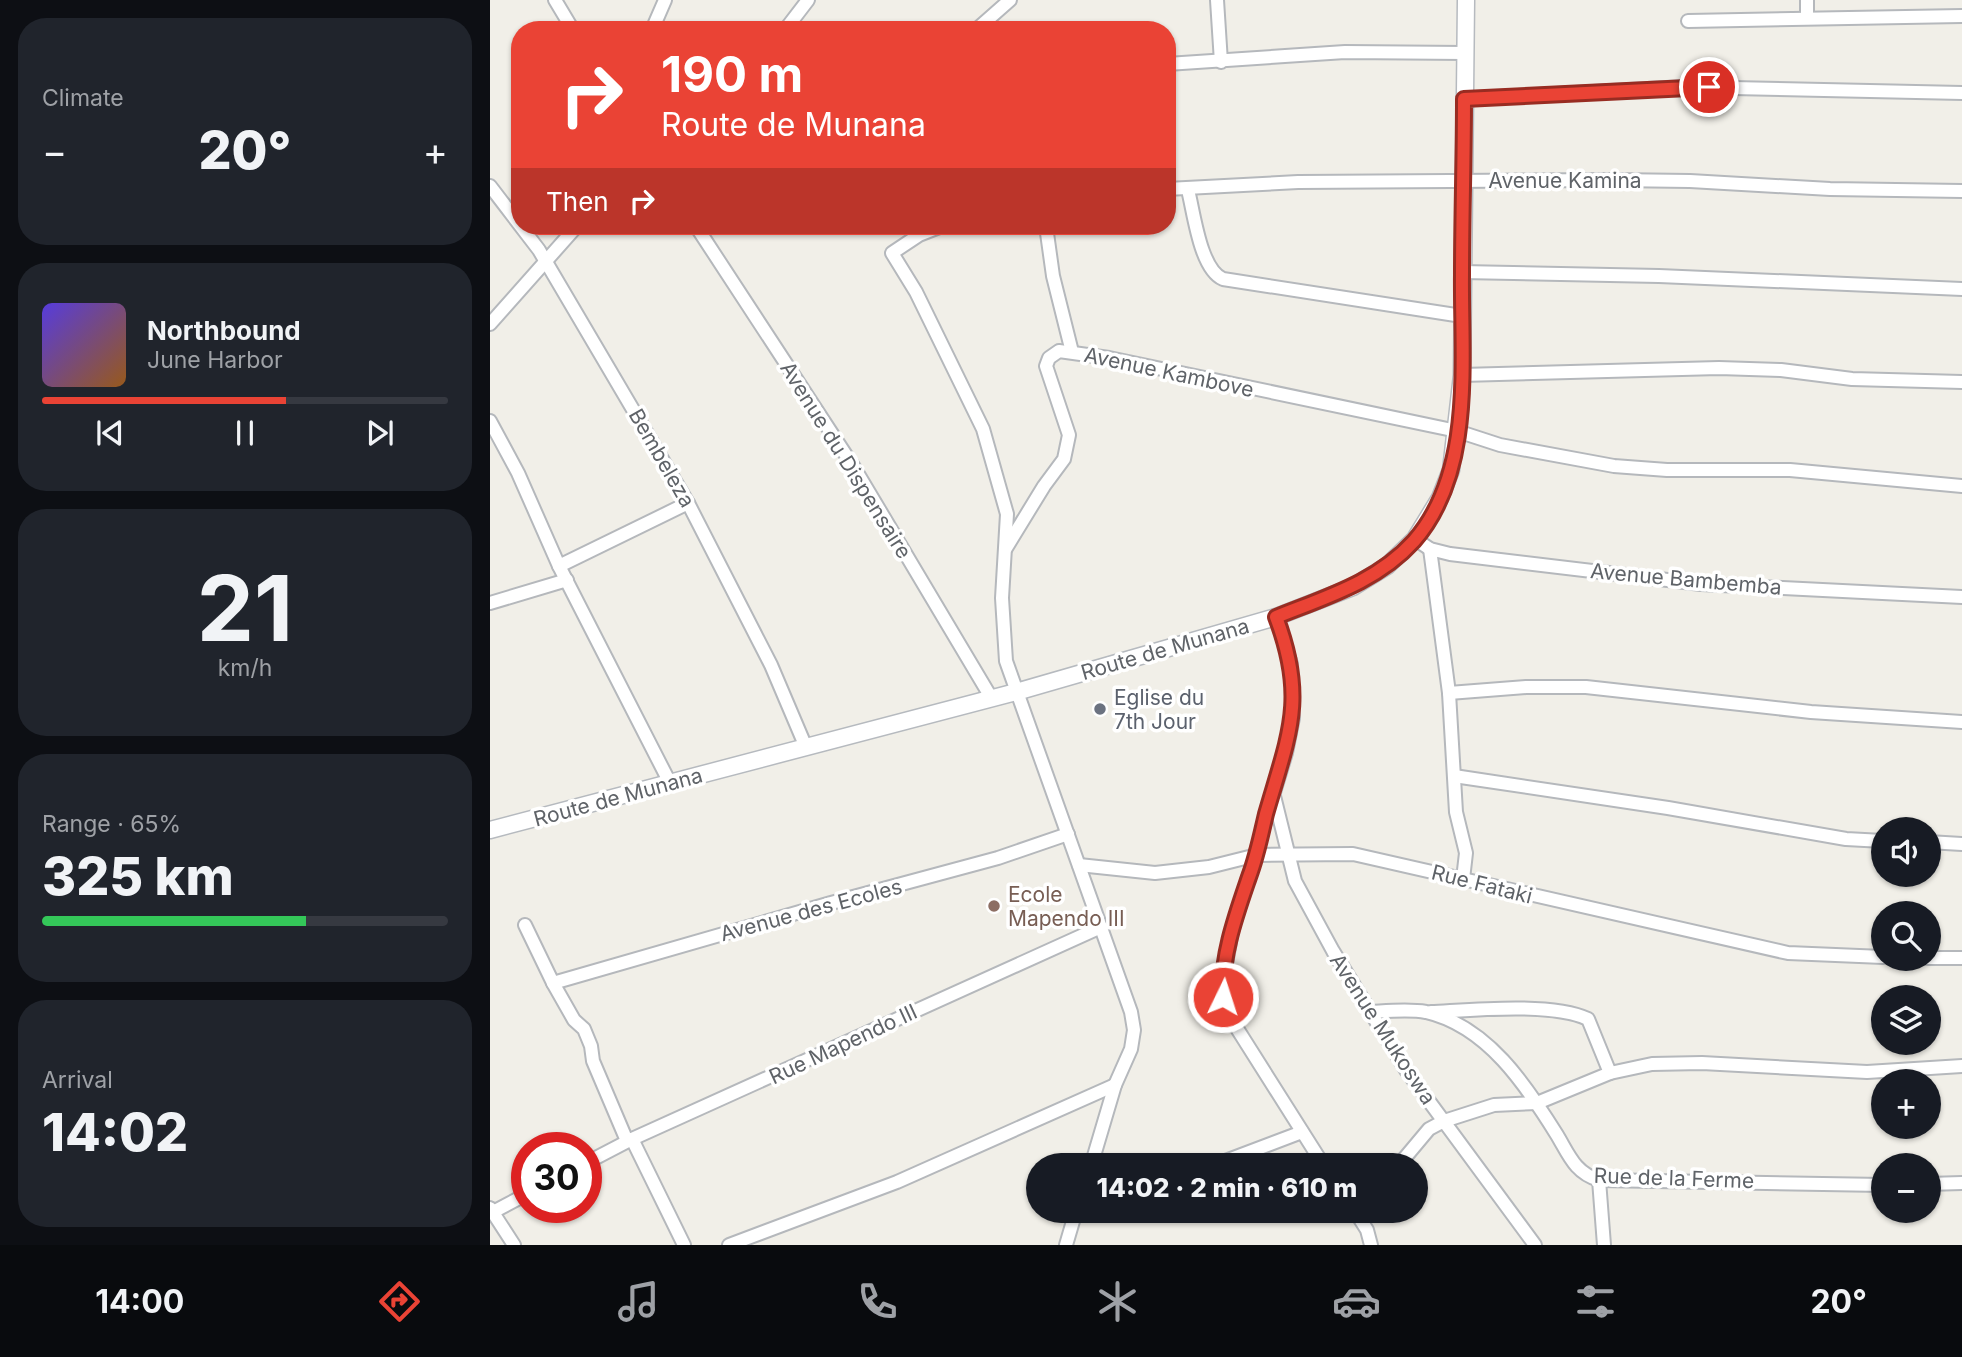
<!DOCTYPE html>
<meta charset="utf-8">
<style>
:root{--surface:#171b24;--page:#20242c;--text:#f1f3f6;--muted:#9ea1a6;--line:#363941;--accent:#ea4335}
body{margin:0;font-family:Inter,sans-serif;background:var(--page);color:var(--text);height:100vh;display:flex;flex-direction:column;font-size:26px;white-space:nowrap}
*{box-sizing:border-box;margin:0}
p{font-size:23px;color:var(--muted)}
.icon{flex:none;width:38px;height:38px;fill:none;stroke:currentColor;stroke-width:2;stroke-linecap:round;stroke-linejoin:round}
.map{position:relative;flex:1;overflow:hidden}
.details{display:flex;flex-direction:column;gap:18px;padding:18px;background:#0d0f14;width:490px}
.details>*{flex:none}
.top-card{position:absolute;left:21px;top:21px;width:665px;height:214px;border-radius:28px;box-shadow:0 2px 5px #0004;background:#ea4335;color:#fff;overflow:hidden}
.buttons{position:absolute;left:1381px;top:817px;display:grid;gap:14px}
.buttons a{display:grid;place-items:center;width:70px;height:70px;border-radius:50%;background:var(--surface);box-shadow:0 2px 5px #0004;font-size:35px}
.speed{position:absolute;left:21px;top:1132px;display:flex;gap:14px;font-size:35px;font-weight:700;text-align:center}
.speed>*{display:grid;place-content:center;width:91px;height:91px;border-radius:50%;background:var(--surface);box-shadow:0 2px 5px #0004;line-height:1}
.speed .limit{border:10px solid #d22;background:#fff;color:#111}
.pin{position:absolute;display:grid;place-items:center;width:60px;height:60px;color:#fff;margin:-30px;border:4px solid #fff;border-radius:50%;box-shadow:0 2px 7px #0007}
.me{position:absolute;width:77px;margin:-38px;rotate:4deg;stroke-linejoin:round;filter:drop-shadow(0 0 5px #0008)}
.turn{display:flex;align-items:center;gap:24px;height:147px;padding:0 35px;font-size:32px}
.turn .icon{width:91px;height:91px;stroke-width:2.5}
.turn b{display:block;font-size:49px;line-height:60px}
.then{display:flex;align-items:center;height:66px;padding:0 35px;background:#0003;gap:14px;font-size:26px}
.big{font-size:52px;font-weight:800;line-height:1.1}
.details .tile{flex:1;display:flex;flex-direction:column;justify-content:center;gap:10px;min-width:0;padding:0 24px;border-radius:28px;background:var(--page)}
.details .dial{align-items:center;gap:0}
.dial b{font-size:91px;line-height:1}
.song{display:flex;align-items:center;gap:21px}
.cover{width:84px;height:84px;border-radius:10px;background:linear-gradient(135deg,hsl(250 70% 55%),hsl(30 70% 35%))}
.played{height:7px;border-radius:4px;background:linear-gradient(90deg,var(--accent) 60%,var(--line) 60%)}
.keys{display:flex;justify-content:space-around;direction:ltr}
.heat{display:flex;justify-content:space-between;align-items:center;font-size:38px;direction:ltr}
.charge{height:10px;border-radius:5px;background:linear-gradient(90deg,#34c759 65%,var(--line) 0)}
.trip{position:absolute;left:536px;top:1153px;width:402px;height:70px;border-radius:35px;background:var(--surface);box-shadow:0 2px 5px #0004;font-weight:800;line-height:70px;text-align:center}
.dock{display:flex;height:112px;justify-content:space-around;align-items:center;background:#090b0e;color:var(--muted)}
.dock .icon{width:49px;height:49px}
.dock .on{color:var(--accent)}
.dock b{font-size:32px;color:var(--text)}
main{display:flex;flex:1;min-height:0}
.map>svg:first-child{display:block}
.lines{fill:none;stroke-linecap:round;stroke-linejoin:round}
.street-casing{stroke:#b5b8bc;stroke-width:16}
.secondary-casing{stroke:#b6babf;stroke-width:19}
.street{stroke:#fff;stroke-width:12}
.secondary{stroke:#fff;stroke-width:16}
.route-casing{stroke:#982c22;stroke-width:18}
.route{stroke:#ea4335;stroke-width:12}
.worship-dot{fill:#6b7280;stroke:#fff;stroke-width:2.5}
.education-dot{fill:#8d6e63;stroke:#fff;stroke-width:2.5}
.labels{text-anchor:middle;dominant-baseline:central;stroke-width:7;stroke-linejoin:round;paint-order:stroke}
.street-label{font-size:21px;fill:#5f6368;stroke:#fff}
.worship-label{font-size:21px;fill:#5b616d;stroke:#fff;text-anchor:start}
.education-label{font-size:21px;fill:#785e54;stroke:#fff;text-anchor:start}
</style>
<main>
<section class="details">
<div class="tile"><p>Climate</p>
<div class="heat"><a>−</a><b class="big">20°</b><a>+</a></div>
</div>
<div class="tile">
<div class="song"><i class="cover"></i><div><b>Northbound</b><p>June Harbor</p></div></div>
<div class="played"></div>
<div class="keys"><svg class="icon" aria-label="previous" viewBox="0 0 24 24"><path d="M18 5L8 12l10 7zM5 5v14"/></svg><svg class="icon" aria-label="pause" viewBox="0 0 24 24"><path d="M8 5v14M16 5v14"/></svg><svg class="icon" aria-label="next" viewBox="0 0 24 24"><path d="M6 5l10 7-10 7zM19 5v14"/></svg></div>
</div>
<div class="tile dial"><b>21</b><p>km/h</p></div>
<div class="tile"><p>Range · 65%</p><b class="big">325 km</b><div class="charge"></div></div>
<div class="tile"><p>Arrival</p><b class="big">14:02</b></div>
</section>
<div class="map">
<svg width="1472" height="1245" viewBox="0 0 1472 1245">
<rect width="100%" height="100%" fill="#f1efe8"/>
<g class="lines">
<defs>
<g id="street">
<path d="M 65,0 L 83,30"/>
<path d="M 727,0 L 731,62"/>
<path d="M 1317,0 L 1317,17"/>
<path d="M 1198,21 L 1472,16"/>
<path d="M 162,30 L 175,0"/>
<path d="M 295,30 L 318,0"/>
<path d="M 486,30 L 520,0"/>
<path d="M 677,64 L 855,52 L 975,53"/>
<path d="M 974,99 L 1194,87 L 1472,93"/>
<path d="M 0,186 L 49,250 L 198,503 L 281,665 L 315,745"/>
<path d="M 677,189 L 808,182 L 1123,180 L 1200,181 L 1340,189 L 1472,191"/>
<path d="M 698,190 C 704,213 710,269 733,279 L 972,316"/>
<path d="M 206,226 L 365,469 L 502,699"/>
<path d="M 452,226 L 429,235 L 402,253 L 426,292 L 493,429 L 517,514 L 512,598 L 516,661 L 641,1012 L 644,1030 L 641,1049 L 625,1085 L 601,1166"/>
<path d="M 556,226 L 563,276 L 582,352"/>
<path d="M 972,272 L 1169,276 L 1472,289"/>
<path d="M 0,324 L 87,226"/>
<path d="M 972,375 L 1229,368 L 1291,370 L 1362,379 L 1472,382"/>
<path d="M 0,421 L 28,473 L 69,566 L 181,785"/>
<path d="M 925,539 L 940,549 L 960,554 L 1211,584 L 1472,597"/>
<path d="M 516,548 L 554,486 L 574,459 L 579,435 L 556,366 L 559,358 L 569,351 L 619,358 L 967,431 L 1010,445 L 1124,466 L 1177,470 L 1300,470 L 1472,486"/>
<path d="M 940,549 L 959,693 L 966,812 L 976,853 L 973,879"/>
<path d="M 69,566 L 198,503"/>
<path d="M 0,603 L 77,580"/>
<path d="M 786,617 L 801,664 L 803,718 L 796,753 L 742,931 L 733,980 L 733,997 L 748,1030 L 834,1166"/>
<path d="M 959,693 L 1036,687 L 1096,687 L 1321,712 L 1472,722"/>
<path d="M 964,776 L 1178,808 L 1356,839 L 1393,841"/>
<path d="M 783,792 L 805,881 L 843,951 L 916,1070 L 1045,1245"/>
<path d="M 1438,842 L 1472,844"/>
<path d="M 589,865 L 665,873 L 719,867 L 767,855 L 863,854 L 1298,953 L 1393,957"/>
<path d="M 35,925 L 63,983 L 84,1020 L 94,1029 L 101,1046 L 103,1061 L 137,1141"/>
<path d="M 1438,958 L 1472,958"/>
<path d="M 63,983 L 341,903 L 508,858 L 578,834"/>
<path d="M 882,1012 C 899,1011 919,1009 936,1012 C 997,1026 1036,1085 1067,1135 C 1079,1155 1085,1173 1109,1180 L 1393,1185"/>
<path d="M 941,1012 C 982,1010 1062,1002 1098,1019 L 1120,1073"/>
<path d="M 142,1139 L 194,1245"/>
<path d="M 96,1163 L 142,1139 L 611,927"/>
<path d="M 722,1166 L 812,1132"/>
<path d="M 908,1166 L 939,1129 L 954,1121 L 1004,1105 L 1047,1103 L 1120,1073 L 1162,1064 L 1212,1063 L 1377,1072 L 1472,1066"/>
<path d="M 1109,1180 L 1114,1245"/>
<path d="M 1438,1184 L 1472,1183"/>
<path d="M 0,1208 L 24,1245"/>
<path d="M 865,1211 L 877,1230 L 881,1245"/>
<path d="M 3,1212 L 37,1194"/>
<path d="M 239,1245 L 407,1182 L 625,1085"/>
<path d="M 576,1245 L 586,1211"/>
</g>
<path id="secondary" d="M 0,830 L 526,692 L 786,617 L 863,587 L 897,566 L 925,539 L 950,498 L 961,470 L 972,375 L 976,0"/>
</defs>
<!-- street casing -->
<use href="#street" class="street-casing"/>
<!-- secondary casing -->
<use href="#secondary" class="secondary-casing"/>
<!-- street -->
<use href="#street" class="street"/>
<!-- secondary -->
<use href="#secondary" class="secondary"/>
</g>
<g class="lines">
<defs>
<path id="route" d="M 733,997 C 731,956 746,915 759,877 C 767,856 771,835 776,814 C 799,734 817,699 786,617 C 836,597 887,582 924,541 C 985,471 971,360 972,275 C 972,216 974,158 974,99 L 1219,87"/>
</defs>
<!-- route casing -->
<use href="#route" class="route-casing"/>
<!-- route -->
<use href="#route" class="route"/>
</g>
<!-- markers -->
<circle class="worship-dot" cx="610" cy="709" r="7"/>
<circle class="education-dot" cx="504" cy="906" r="7"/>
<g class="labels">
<!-- street labels -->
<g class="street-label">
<text x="1075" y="180">Avenue Kamina</text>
<text transform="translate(679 372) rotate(12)">Avenue Kambove</text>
<text transform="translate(172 458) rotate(60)">Bembeleza</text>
<text transform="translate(356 460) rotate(58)">Avenue du Dispensaire</text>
<text transform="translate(1196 579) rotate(5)">Avenue Bambemba</text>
<text transform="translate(675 649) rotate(-16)">Route de Munana</text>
<text transform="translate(128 797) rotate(-15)">Route de Munana</text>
<text transform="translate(992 884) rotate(14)">Rue Fataki</text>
<text transform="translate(321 910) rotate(-15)">Avenue des Ecoles</text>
<text transform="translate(893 1029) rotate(57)">Avenue Mukoswa</text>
<text transform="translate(353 1044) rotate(-25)">Rue Mapendo III</text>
<text transform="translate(1184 1178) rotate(2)">Rue de la Ferme</text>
</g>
<!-- worship labels -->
<g class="worship-label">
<text x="624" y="697">Eglise du<tspan x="624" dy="24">7th Jour</tspan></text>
</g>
<!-- education labels -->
<g class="education-label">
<text x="518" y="894">Ecole<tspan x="518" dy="24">Mapendo III</tspan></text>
</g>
</g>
</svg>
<div class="buttons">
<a><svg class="icon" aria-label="sound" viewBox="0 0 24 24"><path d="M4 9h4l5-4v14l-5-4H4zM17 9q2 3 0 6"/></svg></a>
<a><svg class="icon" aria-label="search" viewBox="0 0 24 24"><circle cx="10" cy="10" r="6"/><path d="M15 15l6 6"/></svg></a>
<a><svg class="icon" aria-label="layers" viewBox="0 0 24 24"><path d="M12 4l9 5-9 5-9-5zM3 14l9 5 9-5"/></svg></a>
<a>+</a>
<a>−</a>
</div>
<div class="speed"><div class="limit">30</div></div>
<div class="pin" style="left:1219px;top:87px;background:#d93025"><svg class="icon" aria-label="arrive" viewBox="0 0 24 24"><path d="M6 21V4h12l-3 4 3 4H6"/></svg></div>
<svg class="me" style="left:733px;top:997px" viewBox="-20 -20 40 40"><circle r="17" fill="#ea4335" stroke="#fff" stroke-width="3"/><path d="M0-11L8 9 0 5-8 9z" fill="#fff"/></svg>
<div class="trip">14:02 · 2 min · 610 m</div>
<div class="top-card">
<div class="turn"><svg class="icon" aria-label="right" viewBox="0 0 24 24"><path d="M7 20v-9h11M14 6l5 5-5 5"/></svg><div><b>190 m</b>Route de Munana</div></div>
<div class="then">Then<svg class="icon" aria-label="right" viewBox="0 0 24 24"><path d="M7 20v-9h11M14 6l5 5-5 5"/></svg></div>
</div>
</div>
</main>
<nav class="dock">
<b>14:00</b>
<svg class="icon on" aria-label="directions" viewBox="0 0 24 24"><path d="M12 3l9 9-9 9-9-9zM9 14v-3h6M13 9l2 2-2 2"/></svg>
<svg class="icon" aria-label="music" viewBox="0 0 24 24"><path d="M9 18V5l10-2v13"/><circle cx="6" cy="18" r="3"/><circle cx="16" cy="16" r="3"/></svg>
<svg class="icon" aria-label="phone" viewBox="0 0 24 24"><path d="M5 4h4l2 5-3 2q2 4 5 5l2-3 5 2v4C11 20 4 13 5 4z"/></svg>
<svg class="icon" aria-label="climate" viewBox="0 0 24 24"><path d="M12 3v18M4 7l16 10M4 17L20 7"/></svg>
<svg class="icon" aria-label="car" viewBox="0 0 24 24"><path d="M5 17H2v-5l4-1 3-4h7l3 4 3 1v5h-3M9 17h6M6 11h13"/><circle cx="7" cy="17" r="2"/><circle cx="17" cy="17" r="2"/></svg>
<svg class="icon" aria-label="filters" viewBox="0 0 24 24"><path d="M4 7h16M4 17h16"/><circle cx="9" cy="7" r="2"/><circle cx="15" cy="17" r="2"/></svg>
<b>20°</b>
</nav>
